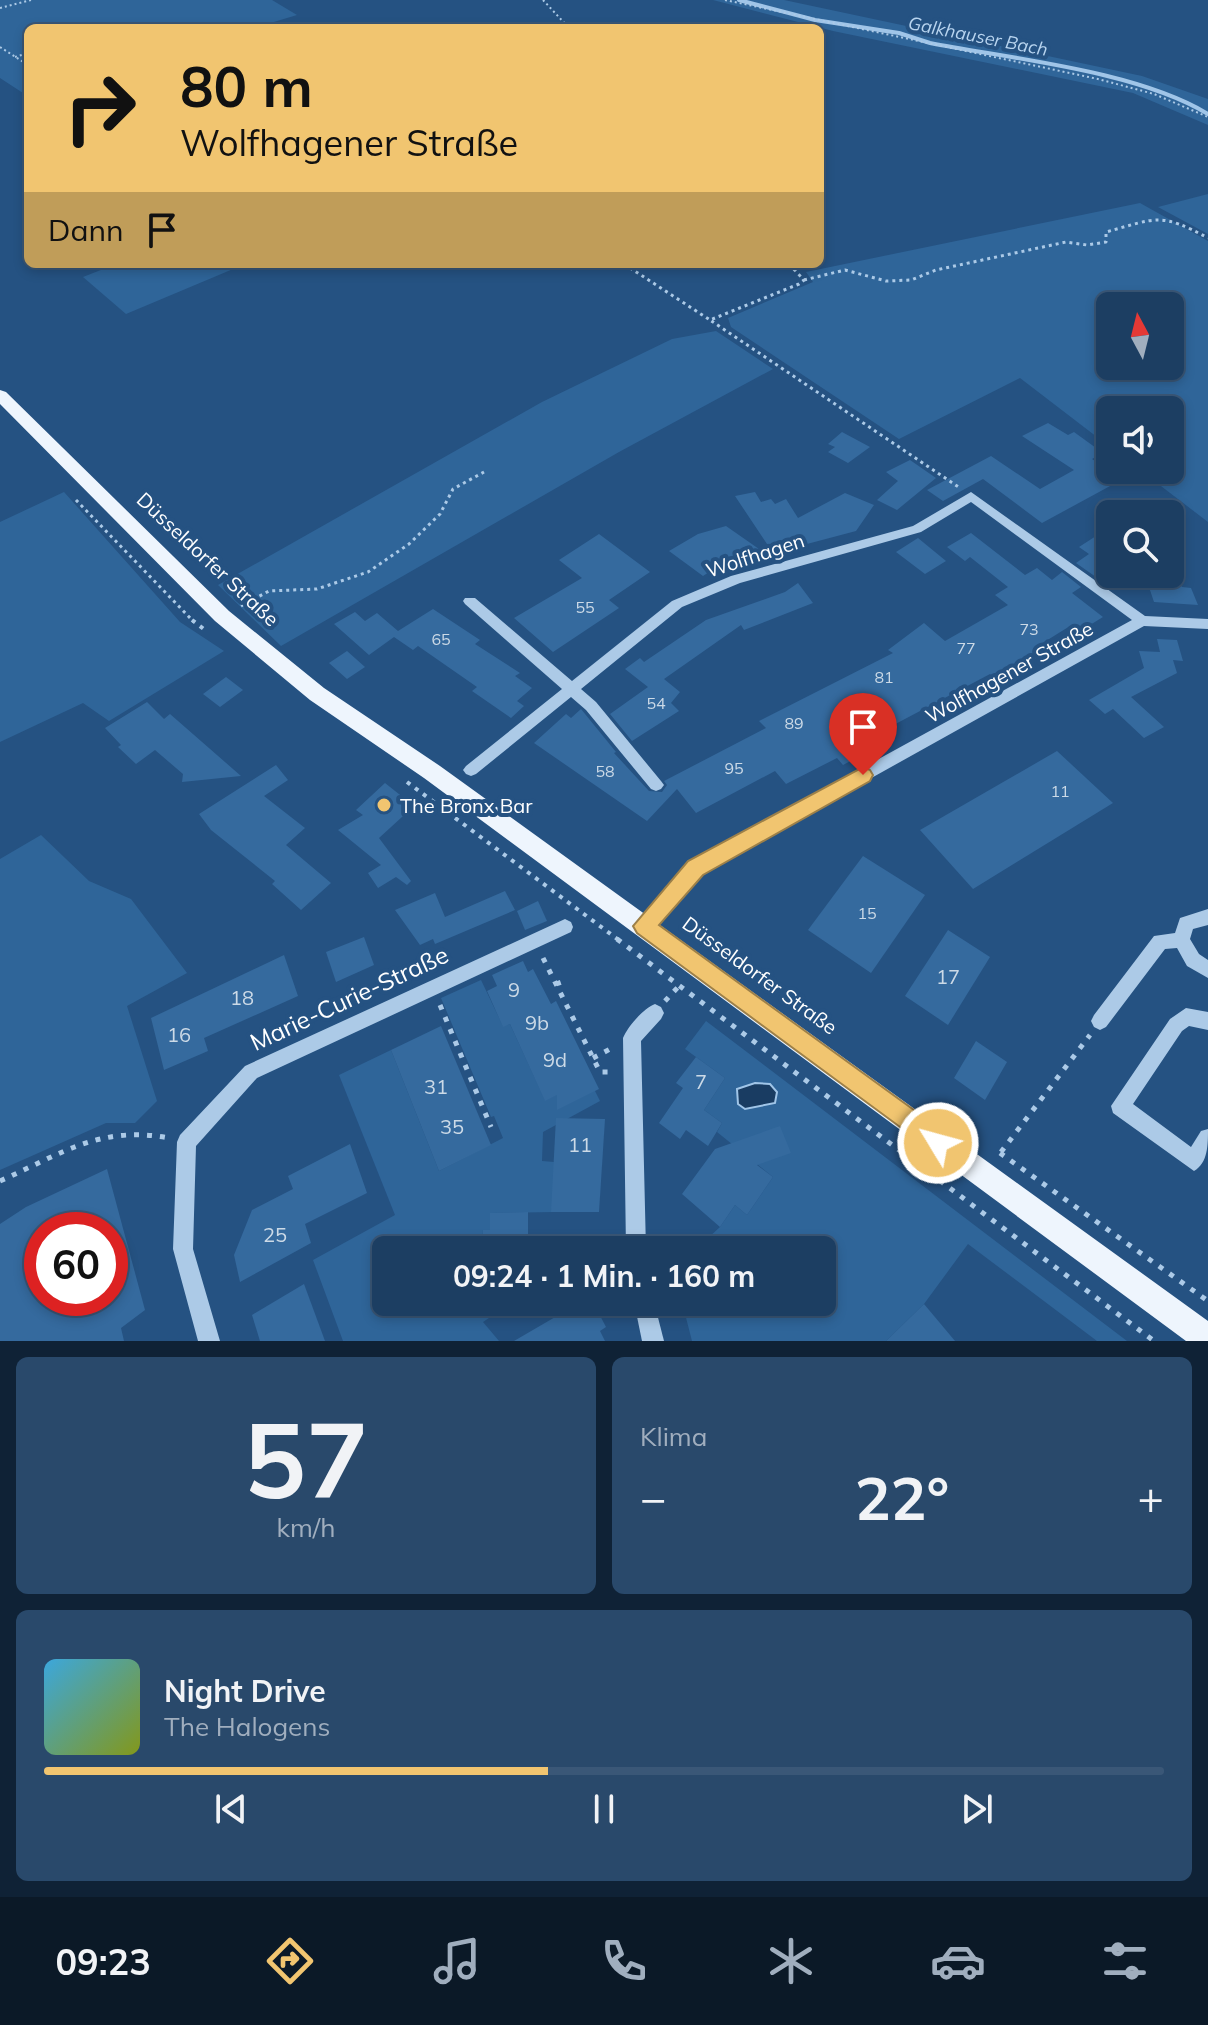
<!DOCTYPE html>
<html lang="de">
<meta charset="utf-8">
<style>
:root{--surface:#1c3e62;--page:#29496b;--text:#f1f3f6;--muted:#a0aebe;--line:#3a5777;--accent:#f1c570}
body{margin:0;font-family:Mulish,sans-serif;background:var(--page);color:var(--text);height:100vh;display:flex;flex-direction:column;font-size:30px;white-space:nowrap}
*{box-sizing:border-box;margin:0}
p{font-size:26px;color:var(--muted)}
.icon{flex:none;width:44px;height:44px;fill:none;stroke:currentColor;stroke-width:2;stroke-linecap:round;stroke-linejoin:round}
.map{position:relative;height:1341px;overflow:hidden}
.details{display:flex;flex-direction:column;gap:16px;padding:16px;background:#0f2236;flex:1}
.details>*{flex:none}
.hud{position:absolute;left:24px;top:24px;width:800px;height:244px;border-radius:12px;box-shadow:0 4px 12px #0003,0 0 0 2px var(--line);background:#f1c570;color:#111;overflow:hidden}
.needle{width:52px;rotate:353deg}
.tools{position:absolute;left:1096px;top:292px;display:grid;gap:16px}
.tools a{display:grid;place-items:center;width:88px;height:88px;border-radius:12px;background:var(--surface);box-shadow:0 4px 12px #0003,0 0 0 2px var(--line);font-size:40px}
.speed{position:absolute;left:24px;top:1212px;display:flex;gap:16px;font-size:40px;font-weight:700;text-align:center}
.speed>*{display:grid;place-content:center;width:104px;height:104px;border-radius:50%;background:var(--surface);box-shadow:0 4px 12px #0003,0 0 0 2px var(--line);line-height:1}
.speed .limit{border:12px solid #d22;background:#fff;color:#111}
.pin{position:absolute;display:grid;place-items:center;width:68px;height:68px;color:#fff;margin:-82px -34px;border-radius:50% 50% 50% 0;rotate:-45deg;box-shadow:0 0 8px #0007}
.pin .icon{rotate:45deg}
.me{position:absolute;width:88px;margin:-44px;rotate:307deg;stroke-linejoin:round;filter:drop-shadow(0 0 6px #0008)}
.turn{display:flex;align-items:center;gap:28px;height:168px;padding:0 24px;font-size:36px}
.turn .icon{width:104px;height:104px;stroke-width:2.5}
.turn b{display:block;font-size:56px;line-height:68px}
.then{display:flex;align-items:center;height:76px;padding:0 24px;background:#0003;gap:16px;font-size:30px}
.big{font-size:60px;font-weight:700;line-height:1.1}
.details .tile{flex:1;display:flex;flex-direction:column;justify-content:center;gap:12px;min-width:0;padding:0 28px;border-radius:12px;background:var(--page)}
.details .dial{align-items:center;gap:0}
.dial b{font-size:104px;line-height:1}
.song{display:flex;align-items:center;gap:24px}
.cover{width:96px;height:96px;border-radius:12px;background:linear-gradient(135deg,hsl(200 70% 55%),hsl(70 70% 35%))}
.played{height:8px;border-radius:4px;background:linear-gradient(90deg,var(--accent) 45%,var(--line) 45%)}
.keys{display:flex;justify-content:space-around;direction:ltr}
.heat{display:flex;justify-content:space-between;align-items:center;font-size:44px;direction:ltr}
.details .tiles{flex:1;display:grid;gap:16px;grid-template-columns:1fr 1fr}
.tile:last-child{grid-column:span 2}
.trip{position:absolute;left:372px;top:1236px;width:464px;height:80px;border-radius:12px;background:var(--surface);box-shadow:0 4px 12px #0003,0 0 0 2px var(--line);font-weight:700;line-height:80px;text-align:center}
.menu{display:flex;height:128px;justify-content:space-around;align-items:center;background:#0b1927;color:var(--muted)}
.menu .icon{width:56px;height:56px}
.menu .current{color:var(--accent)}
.menu b{font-size:36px;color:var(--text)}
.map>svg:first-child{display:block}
.green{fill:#2f6599;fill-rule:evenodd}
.water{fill:#193c62;stroke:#a0c5e8;stroke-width:2}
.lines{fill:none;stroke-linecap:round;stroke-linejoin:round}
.stream{stroke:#a0c5e8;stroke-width:4}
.building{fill:#356a9e;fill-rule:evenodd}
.path-far3{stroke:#accae7;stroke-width:2;stroke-dasharray:2 3;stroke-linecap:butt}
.path-far2{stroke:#accae7;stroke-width:3;stroke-dasharray:3 4;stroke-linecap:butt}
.path-far1{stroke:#accae7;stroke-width:4;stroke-dasharray:4 6;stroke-linecap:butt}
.path{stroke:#accae7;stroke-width:5;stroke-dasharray:5 8;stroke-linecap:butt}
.minor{fill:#accae7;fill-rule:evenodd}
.major{fill:#eef5fd;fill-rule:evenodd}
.route{fill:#f1c570;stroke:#9d8049;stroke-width:2}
.poi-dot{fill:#f1c570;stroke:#255282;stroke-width:3}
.labels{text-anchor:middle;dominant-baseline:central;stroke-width:8;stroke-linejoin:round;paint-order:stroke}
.number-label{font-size:16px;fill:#ccdae7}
.far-water-label{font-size:18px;font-style:italic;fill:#b8d4ef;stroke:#255282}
.street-label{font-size:20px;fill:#fff;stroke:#255282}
.poi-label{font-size:20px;fill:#fff;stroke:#255282;text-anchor:start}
.near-number-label{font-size:20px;fill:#ccdae7}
.near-street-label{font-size:24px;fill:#fff;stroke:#255282}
</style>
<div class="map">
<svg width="1208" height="1341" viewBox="0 0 1208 1341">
<rect width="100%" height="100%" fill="#255282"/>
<!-- green -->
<g class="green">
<path d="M 0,0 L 272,0 L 297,15 L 254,28 L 28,28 L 26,95 L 0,78 Z"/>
<path d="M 713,0 L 784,0 L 1142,76 L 1208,99 L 1208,125 L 1133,93 L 833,31 Z"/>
<path d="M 1208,194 L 1208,234 L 1158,207 Z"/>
<path d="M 1140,203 L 1208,241 L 1208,522 L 1140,470 L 1170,470 L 1170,410 L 1110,410 L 1110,447 L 1020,378 L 899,439 L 731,327 L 728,318 L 813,282 L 806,272 ZM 1110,306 L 1170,306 L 1170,366 L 1110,366 Z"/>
<path d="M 116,264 L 245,264 L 126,314 L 83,277 Z"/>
<path d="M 716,331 L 773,369 L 619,452 L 281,646 L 218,585 L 542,402 L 672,339 Z"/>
<path d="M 64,492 L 180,622 L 224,651 L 109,721 L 83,703 L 0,742 L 0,522 Z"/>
<path d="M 41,835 L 89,881 L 131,899 L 187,973 L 127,1006 L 157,1101 L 135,1123 L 106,1123 L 0,1170 L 0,859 Z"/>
<path d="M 481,980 L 503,1026 L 510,1024 L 545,1100 L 569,1089 L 595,1091 L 600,1101 L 543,1132 L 542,1161 L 554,1162 L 554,1212 L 491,1213 L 490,1230 L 483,1230 L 482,1250 L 386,1250 L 386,1302 L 522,1302 L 522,1310 L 501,1310 L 483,1322 L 499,1341 L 343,1341 L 313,1260 L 395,1215 L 339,1075 L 391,1050 L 439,1171 L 503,1138 L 494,1116 L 491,1117 L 441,998 Z"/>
<path d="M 706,1021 L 1127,1341 L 1097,1341 L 968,1244 L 924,1304 L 886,1341 L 692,1341 L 682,1302 L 822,1302 L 822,1250 L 695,1250 L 720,1227 L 735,1205 L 747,1215 L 773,1177 L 717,1132 L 722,1123 L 704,1110 L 725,1078 L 685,1049 Z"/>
</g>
<!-- water -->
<path class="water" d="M 755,1083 L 770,1084 L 777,1092 L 775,1103 L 745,1109 L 738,1104 L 737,1089 Z"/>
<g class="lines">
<!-- stream -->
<path class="stream" d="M 739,0 L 815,20 L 899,33 L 930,43 C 1013,59 1137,71 1208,114"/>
</g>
<!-- building -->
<g class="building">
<path d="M 1048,423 L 1068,435 L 1074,432 L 1103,453 L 1092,459 L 1123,479 L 1042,523 L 983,479 L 943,501 L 927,490 L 991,456 L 1040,489 L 1074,470 L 1022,436 Z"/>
<path d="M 842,432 L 870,447 L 848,463 L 828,452 L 835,447 L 828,444 Z"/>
<path d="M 910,460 L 936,478 L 897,510 L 877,500 L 898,481 L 886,472 Z"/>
<path d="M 755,492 L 761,502 L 771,499 L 775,504 L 786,499 L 798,518 L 845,493 L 874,505 L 856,531 L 773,553 L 735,496 Z"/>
<path d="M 726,526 L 766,554 L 733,565 L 729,559 L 703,576 L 669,551 L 698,534 Z"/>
<path d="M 1110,527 L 1110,569 L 1096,577 L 1076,563 L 1089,554 L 1079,547 Z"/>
<path d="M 971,533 L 1025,575 L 1037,568 L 1052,580 L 1062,572 L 1081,587 L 1072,593 L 1103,617 L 1077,633 L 1070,626 L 1033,649 L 1041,655 L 999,682 L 990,674 L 852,747 L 860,756 L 843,765 L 837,758 L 786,784 L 775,771 L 696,813 L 677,789 L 647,821 L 534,743 L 566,714 L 571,718 L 581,709 L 616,752 L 614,753 L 649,791 L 662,792 L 667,785 L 664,781 L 766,728 L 759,721 L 893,653 L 888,650 L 924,623 L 945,641 L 1008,605 L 995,595 L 1008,587 L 970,557 L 965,561 L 947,547 Z"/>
<path d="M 599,534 L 650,572 L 609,600 L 619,608 L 553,652 L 514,618 L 582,578 L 559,560 Z"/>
<path d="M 918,538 L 946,561 L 925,574 L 896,552 Z"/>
<path d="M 1147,581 L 1180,583 L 1182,587 L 1191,588 L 1198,605 L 1154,602 Z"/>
<path d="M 798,583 L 813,603 L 744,630 L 741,625 L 664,679 L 680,692 L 671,703 L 679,711 L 632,741 L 610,714 L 648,687 L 625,669 L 640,658 L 644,662 L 706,620 L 785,592 Z"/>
<path d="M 433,609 L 480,640 L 475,644 L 520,673 L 515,676 L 532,688 L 517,701 L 524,706 L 511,718 L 472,691 L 477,687 L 418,646 L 413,650 L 394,637 L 369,655 L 334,624 L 355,612 L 365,621 L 377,613 L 398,631 Z"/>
<path d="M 1157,639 L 1177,640 L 1183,661 L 1173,660 L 1177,673 L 1131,697 L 1164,727 L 1144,738 L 1113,709 L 1105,714 L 1089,700 L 1144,668 L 1139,651 L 1160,652 Z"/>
<path d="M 347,651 L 365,667 L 347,679 L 329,663 Z"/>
<path d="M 226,677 L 243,690 L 220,707 L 203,694 Z"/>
<path d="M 147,702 L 164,719 L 170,714 L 241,776 L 182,782 L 183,774 L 155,750 L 136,764 L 118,747 L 121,745 L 105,728 Z"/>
<path d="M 1057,751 L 1113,803 L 973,889 L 920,830 Z"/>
<path d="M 276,765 L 288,780 L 264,796 L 305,828 L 286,845 L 331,883 L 301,910 L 272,884 L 275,881 L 211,830 L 199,814 Z"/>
<path d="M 385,783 L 414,806 L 379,838 L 411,881 L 407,885 L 396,877 L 378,888 L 368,873 L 381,865 L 338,830 L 363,815 L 356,810 Z"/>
<path d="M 863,856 L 925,895 L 871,973 L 808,930 Z"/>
<path d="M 505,891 L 515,910 L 435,944 L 433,939 L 420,945 L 395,910 L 435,893 L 445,917 Z"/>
<path d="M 538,901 L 547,921 L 525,930 L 517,911 Z"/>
<path d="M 948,930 L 990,957 L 948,1025 L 905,996 Z"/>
<path d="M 364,937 L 374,965 L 336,982 L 326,952 Z"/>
<path d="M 284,955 L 298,996 L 204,1038 L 208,1051 L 164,1070 L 151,1018 Z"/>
<path d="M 523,961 L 528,972 L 533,969 L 551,1004 L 556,1001 L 599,1089 L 557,1110 L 557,1095 L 545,1101 L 510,1024 L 503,1027 L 487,991 L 497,986 L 492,975 Z"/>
<path d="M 441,1026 L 491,1145 L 439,1171 L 391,1050 Z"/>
<path d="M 976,1041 L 1007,1062 L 985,1100 L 954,1078 Z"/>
<path d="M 696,1057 L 725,1078 L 704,1110 L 722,1123 L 708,1146 L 686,1130 L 680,1139 L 659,1123 L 683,1088 L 676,1083 Z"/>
<path d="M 556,1118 L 605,1119 L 599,1212 L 551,1212 Z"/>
<path d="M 780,1126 L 791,1153 L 757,1165 L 773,1177 L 747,1215 L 735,1205 L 720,1227 L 682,1194 L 715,1149 Z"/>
<path d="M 350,1144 L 367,1193 L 305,1224 L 311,1243 L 240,1282 L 234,1255 L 252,1210 L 293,1189 L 288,1176 Z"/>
<path d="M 107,1169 L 145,1310 L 121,1328 L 124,1341 L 0,1341 L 0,1224 L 26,1207 ZM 42,1230 L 110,1230 L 110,1298 L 42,1298 Z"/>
<path d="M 528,1212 L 528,1250 L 482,1250 L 483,1230 L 490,1230 L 490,1213 Z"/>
<path d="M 304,1284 L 325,1341 L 260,1341 L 252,1315 Z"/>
<path d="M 581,1302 L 593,1302 L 606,1327 L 600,1331 L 605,1341 L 514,1341 Z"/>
<path d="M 924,1304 L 955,1341 L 886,1341 Z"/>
</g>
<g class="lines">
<!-- path-far3 -->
<g class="path-far3">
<path d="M 543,0 L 569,28"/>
<path d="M 725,0 L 1098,79 L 1154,94 L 1208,117"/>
<path d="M 0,8 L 31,0"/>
<path d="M 0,47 L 28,65"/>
<path d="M 15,57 L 28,53"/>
</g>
<!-- path-far2 -->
<g class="path-far2">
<path d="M 624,264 L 710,320"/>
<path d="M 789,264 L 804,280 L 799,284 L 710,320 L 960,488"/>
<path d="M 804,280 L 845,270 L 886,281 L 911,280 L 936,270 L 1066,242 L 1087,245 L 1106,242 L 1106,232 C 1157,218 1160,212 1208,238"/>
<path d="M 76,500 L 194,622"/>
<path d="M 241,606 L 269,591 L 317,589 L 368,572 L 409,544 L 440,514 L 453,489 L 484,472"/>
</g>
<!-- path-far1 -->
<g class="path-far1">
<path d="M 192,620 L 205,630"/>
<path d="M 407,782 L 620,941"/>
</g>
<!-- path -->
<g class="path">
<path d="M 617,939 L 1154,1341"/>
<path d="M 543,958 L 600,1072 L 612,1072"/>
<path d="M 556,984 L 567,980"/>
<path d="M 665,1001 L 680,985"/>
<path d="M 440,1005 L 491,1127"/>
<path d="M 593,1058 L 612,1048"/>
<path d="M 1001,1152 L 1090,1035"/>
<path d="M 1000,1153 L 1208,1301"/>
<path d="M 0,1181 C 61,1154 100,1125 169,1138"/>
</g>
<!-- minor -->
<g class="minor">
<path d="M 971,492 L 1145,616 L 1208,619 L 1208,629 L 1144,626 L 701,873 L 650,931 L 644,934 L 638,931 L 636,926 L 638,921 L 689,863 L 1132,620 L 971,502 L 921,532 L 740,583 L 682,607 L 581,689 L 596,702 L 661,781 L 664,785 L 661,789 L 656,791 L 651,789 L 586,710 L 571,697 L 476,774 L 471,776 L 466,774 L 463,770 L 466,766 L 562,689 L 465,604 L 463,601 L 465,598 L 475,598 L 572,681 L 672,601 L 731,576 L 913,526 Z"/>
<path d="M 1208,909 L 1208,925 L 1193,929 L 1190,939 L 1199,954 L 1208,960 L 1208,978 L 1187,966 L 1177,948 L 1165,949 L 1106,1027 L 1100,1030 L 1094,1027 L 1091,1021 L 1094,1015 L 1154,936 L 1175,933 L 1180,918 Z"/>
<path d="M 565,919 L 571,922 L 573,927 L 571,932 L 257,1078 L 196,1146 L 193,1249 L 220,1341 L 198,1341 L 173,1249 L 177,1142 L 180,1135 L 245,1066 Z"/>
<path d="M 655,1004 L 661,1007 L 664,1013 L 661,1019 L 641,1041 L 646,1250 L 626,1250 L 623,1038 C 628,1026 643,1009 655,1004 Z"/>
<path d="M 1186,1008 L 1208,1012 L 1208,1030 L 1189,1026 L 1182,1031 L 1133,1104 L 1191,1147 L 1201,1131 L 1208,1129 C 1208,1145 1208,1163 1194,1171 L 1113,1113 L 1111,1106 L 1170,1019 Z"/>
<path d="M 634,1302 L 654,1302 L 664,1341 L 642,1341 Z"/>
</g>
<!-- major -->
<path class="major" d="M 0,390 L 6,392 L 229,611 L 324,688 L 440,766 L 1208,1321 L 1208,1341 L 1186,1341 L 424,778 L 310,700 L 215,621 L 0,404 Z"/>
</g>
<!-- route -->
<path class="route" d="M 863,767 L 870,770 L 873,775 L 870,781 L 703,875 L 659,925 L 947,1134 L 951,1143 L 947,1152 L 938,1155 L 637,933 L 633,926 L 688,861 Z"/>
<!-- markers -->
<circle class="poi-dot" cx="384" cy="805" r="8"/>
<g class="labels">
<!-- number labels -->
<g class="number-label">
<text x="585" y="607">55</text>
<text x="1029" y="629">73</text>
<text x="441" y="639">65</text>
<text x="966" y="648">77</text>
<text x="884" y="677">81</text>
<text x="656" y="703">54</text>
<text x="794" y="723">89</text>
<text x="734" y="768">95</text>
<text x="605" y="771">58</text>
<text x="1060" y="791">11</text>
<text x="867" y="913">15</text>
</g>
<!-- far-water labels -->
<g class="far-water-label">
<text transform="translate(978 36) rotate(11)">Galkhauser Bach</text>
</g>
<!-- street labels -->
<g class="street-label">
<text transform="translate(755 555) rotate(-18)">Wolfhagen</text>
<text transform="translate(208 559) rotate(43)">Düsseldorfer Straße</text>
<text transform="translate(1009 672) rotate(-29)">Wolfhagener Straße</text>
<text transform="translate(760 975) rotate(36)">Düsseldorfer Straße</text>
</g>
<!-- poi labels -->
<g class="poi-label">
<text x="400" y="805">The Bronx Bar</text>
</g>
<!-- near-number labels -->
<g class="near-number-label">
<text x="948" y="976">17</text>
<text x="514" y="989">9</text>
<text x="242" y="997">18</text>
<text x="537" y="1022">9b</text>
<text x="179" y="1034">16</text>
<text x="555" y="1059">9d</text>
<text x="701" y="1081">7</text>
<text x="436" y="1086">31</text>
<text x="452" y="1126">35</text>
<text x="580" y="1144">11</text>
<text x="275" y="1234">25</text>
</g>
<!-- near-street labels -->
<g class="near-street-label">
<text transform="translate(349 998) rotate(-25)">Marie-Curie-Straße</text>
</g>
</g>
</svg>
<div class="tools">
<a><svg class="needle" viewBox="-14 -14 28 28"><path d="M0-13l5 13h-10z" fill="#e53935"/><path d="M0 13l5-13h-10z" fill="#a0aebe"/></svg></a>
<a><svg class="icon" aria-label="sound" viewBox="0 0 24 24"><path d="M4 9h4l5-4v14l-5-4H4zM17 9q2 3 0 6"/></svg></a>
<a><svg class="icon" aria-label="search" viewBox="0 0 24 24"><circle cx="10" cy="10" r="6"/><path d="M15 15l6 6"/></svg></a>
</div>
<div class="speed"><div class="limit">60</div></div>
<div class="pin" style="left:863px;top:775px;background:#d93025"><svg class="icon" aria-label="arrive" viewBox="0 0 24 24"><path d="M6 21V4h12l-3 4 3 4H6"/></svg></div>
<svg class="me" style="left:938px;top:1143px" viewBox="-20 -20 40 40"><circle r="17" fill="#f1c570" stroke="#fff" stroke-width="3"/><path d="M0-11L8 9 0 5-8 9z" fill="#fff"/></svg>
<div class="trip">09:24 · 1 Min. · 160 m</div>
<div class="hud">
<div class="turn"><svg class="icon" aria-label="right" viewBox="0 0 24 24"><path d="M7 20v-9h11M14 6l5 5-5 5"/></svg><div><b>80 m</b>Wolfhagener Straße</div></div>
<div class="then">Dann<svg class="icon" aria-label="arrive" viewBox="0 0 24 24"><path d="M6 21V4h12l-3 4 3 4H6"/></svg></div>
</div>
</div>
<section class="details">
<div class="tiles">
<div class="tile dial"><b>57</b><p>km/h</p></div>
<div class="tile"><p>Klima</p>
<div class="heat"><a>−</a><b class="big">22°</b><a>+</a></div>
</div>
<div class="tile">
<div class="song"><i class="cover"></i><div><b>Night Drive</b><p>The Halogens</p></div></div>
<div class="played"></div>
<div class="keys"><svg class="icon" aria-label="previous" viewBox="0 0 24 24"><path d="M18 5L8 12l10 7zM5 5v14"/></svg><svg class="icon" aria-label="pause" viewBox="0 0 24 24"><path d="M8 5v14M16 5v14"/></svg><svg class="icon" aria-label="next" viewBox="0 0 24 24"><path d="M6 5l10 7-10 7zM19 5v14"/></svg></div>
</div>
</div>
</section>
<nav class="menu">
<b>09:23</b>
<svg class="icon current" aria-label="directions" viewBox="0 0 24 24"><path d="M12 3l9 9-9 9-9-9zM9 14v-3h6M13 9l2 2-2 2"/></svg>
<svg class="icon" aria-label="music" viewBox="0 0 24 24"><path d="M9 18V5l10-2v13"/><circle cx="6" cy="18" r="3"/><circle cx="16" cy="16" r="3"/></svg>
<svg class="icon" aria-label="phone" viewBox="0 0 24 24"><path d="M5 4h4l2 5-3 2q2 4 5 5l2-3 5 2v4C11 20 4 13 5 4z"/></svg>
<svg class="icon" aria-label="climate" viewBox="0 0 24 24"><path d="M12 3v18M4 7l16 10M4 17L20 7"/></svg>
<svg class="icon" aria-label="car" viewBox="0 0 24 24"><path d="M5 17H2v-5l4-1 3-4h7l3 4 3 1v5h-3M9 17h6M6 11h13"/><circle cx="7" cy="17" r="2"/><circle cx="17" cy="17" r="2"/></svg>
<svg class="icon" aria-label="filters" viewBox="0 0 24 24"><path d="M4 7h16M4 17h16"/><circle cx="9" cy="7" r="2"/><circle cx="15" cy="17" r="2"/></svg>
</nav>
